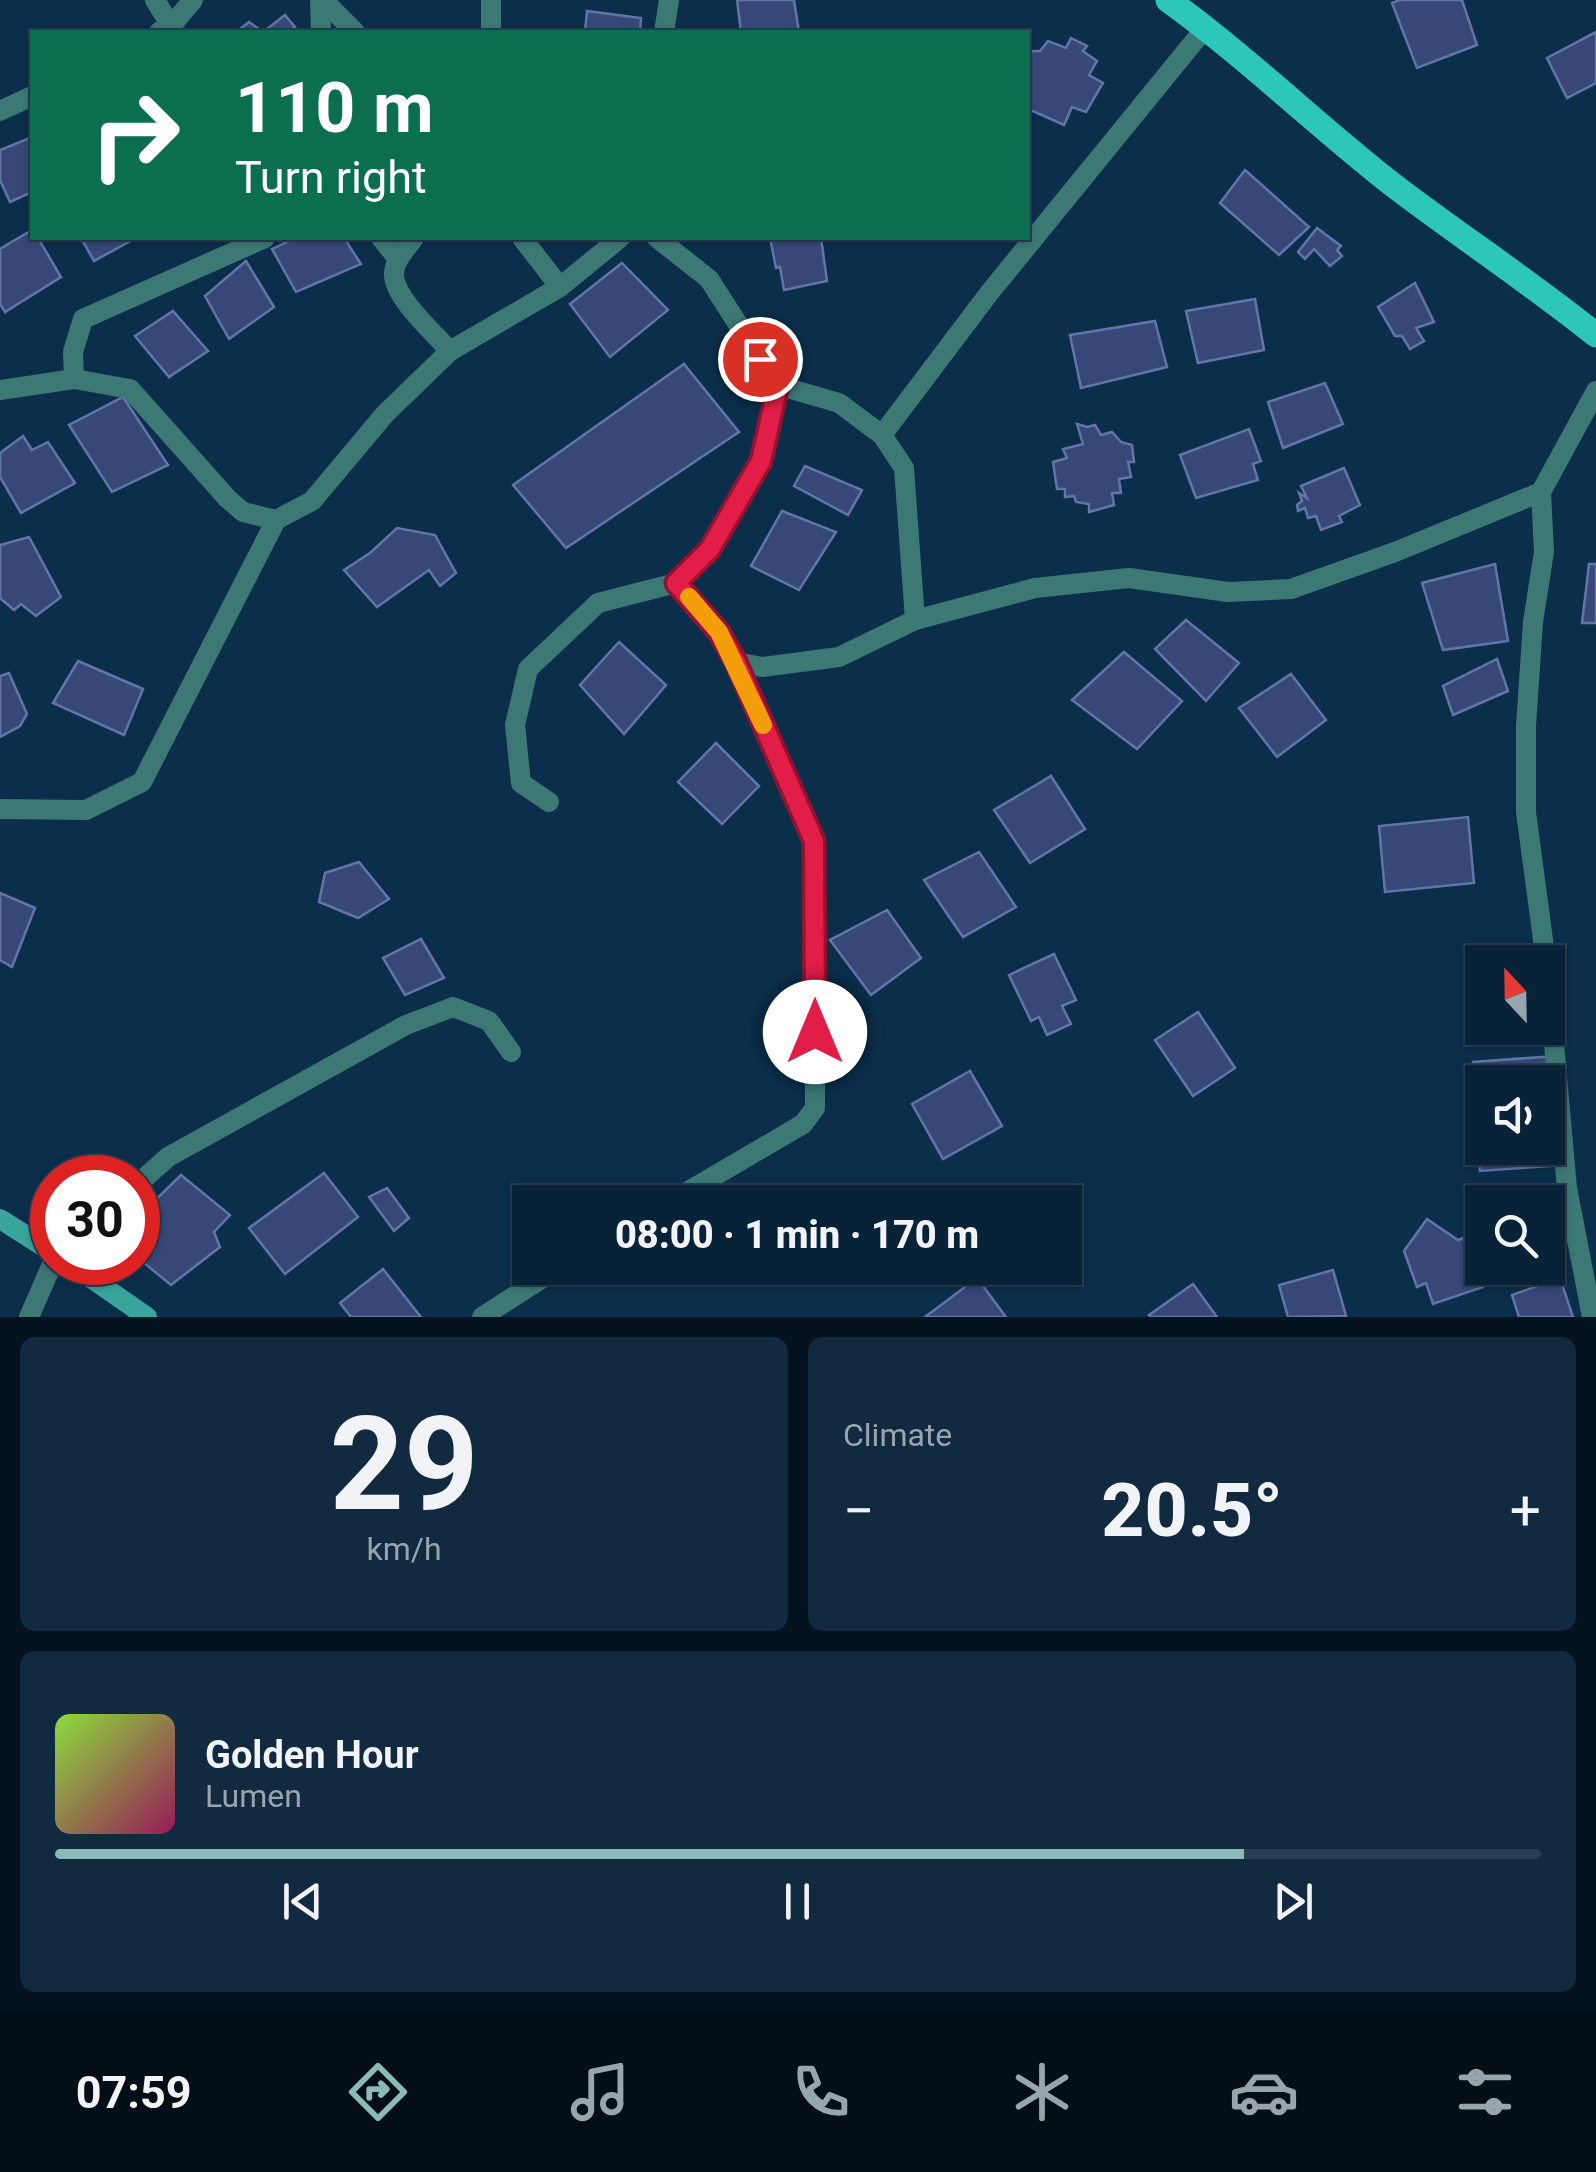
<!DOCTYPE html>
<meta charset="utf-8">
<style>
:root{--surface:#082238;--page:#112a40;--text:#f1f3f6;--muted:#98a4ae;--line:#293f53;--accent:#8bbbb9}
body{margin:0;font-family:Roboto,sans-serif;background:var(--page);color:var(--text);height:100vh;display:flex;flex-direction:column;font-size:38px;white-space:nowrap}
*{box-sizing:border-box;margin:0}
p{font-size:32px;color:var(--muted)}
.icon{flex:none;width:55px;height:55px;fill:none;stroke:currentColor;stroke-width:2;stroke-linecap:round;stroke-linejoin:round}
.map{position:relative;height:1317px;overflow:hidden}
.side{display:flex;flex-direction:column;gap:20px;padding:20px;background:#04131f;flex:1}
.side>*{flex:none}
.hud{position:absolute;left:30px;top:30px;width:1000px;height:210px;border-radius:0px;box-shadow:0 2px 8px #0004,0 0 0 2px var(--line);background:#0b6e4f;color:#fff;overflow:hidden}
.needle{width:65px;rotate:338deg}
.controls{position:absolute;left:1465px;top:945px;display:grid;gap:20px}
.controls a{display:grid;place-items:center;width:100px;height:100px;border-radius:0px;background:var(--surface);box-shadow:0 2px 8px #0004,0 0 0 2px var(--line);font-size:50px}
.speed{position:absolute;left:30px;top:1155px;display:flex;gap:20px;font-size:50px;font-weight:700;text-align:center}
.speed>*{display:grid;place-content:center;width:130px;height:130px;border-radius:50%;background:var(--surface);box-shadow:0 2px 8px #0004,0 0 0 2px var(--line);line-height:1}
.speed .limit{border:15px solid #d22;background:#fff;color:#111}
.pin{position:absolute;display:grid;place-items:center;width:85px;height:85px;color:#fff;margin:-42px;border:5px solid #fff;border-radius:50%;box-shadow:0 2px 10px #0007}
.me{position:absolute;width:110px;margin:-55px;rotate:0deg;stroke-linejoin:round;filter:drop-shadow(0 0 8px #0008)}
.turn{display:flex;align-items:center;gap:35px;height:210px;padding:0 40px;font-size:45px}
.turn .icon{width:130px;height:130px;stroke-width:2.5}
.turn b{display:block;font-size:70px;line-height:85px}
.big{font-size:75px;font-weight:800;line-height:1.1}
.side .widget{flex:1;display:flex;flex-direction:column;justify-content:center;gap:15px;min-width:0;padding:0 35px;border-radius:15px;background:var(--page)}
.side .dial{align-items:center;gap:0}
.dial b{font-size:130px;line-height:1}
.song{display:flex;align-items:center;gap:30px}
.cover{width:120px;height:120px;border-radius:15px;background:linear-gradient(135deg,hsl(90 70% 55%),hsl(330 70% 35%))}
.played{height:10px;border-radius:5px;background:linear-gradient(90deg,var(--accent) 80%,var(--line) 80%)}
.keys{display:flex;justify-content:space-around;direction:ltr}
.heat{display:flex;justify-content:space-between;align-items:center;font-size:55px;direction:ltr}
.side .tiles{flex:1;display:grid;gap:20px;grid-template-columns:1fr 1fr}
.widget:last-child{grid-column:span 2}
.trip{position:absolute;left:512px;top:1185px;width:570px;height:100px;border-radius:0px;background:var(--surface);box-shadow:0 2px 8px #0004,0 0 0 2px var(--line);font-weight:800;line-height:100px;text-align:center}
.dock{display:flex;height:160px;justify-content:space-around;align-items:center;background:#030e16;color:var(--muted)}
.dock .icon{width:70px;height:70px}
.dock .active{color:var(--accent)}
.dock b{font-size:45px;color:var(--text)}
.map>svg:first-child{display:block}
.building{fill:#374878;stroke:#6275a8;stroke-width:2.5;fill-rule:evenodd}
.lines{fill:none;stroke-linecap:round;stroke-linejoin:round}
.street{stroke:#3c7974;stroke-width:20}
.secondary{stroke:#39a59c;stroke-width:20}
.primary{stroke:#2dc6bb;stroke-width:25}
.route-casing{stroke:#92132f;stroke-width:25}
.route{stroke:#e11d48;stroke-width:18}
.slow{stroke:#f59e0b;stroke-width:18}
</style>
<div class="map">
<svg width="1596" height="1317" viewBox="0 0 1596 1317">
<rect width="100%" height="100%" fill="#0b2e4b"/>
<!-- building -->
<g class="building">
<path d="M 737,0 L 794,0 L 799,32 L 741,32 Z"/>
<path d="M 1400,0 L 1462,0 L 1477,45 L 1417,68 L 1392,3 Z"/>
<path d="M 587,11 L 641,18 L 640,32 L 585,32 Z"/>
<path d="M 285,15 L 295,27 L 286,32 L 236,32 L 249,22 L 263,32 Z"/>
<path d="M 1596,32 L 1596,83 L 1567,98 L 1547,58 Z"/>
<path d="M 1071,38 L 1087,46 L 1083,51 L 1097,61 L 1089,75 L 1103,83 L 1086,112 L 1072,107 L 1064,125 L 1028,109 L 1028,57 L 1033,51 L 1040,51 L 1048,41 L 1066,48 Z"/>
<path d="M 32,137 L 32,192 L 10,202 L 0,180 L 0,150 Z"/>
<path d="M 1245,170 L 1309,227 L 1279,255 L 1220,203 Z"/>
<path d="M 1317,228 L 1341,246 L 1337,250 L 1342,256 L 1330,266 L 1314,249 L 1305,259 L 1298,252 Z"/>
<path d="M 32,230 L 32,238 L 38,238 L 61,277 L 5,312 L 0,304 L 0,249 Z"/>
<path d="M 81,238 L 136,238 L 94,261 Z"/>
<path d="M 295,238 L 344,238 L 361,264 L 296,292 L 272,249 Z"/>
<path d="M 770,238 L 821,238 L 827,281 L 784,290 L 780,267 L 776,268 Z"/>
<path d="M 246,261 L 274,307 L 229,339 L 205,296 Z"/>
<path d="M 622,263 L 668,310 L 610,357 L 570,304 Z"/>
<path d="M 1415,283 L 1434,322 L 1416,328 L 1424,341 L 1410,349 L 1402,336 L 1395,336 L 1378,307 Z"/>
<path d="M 1255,299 L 1264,350 L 1198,363 L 1186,311 Z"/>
<path d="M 173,311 L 208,351 L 169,377 L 135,336 Z"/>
<path d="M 1155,321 L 1167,367 L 1081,388 L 1070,335 Z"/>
<path d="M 684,364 L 739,432 L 566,548 L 513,485 Z"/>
<path d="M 1325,383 L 1343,424 L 1283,448 L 1268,402 Z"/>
<path d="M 123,397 L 168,465 L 112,492 L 69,425 Z"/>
<path d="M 1077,424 L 1087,427 L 1095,425 L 1101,435 L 1112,432 L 1121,442 L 1132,445 L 1134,462 L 1128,462 L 1131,477 L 1119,479 L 1121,493 L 1112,493 L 1114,505 L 1089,512 L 1089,504 L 1076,502 L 1074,496 L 1065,497 L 1065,489 L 1057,489 L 1053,462 L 1067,458 L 1063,449 L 1083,444 Z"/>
<path d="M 1249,429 L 1261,461 L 1253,464 L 1258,480 L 1196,498 L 1180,455 Z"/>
<path d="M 23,436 L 32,450 L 48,442 L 75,483 L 21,513 L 0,477 L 0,453 Z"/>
<path d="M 805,466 L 862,490 L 848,515 L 794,486 Z"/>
<path d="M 1344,468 L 1360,505 L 1339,516 L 1342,522 L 1321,530 L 1316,516 L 1308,518 L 1305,508 L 1298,511 L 1297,505 L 1302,501 L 1299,493 L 1307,498 L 1301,486 Z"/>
<path d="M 782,511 L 836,532 L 799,590 L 751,566 Z"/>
<path d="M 397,528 L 435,535 L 456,573 L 440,586 L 429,570 L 377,607 L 344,570 L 370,553 Z"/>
<path d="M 29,537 L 61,597 L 36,616 L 21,604 L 14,610 L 0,598 L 0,545 Z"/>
<path d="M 1495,564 L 1508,641 L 1443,650 L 1422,583 Z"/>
<path d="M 1589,564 L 1596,564 L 1596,623 L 1582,623 Z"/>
<path d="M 1186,620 L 1239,663 L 1206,701 L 1155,649 Z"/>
<path d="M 619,642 L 666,685 L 624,734 L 580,685 Z"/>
<path d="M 1124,652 L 1182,701 L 1137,749 L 1072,700 Z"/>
<path d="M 1497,659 L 1508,691 L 1453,715 L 1443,686 Z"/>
<path d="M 78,661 L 143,689 L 124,735 L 53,703 Z"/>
<path d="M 9,673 L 27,714 L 20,726 L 0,737 L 0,676 Z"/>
<path d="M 1291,674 L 1326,720 L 1277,757 L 1239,708 Z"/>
<path d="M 716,743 L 759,786 L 722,824 L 678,782 Z"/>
<path d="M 1051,776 L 1085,829 L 1030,863 L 994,810 Z"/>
<path d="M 1468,817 L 1474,883 L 1385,892 L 1379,826 Z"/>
<path d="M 979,852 L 1016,907 L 963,937 L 924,880 Z"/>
<path d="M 359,862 L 389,899 L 358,918 L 319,902 L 325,873 Z"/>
<path d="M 0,893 L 35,908 L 12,967 L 0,960 Z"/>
<path d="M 887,910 L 921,958 L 871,995 L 830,940 Z"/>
<path d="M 421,939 L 444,978 L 405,995 L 383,958 Z"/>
<path d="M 1054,954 L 1076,1000 L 1062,1006 L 1071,1024 L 1047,1035 L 1039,1017 L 1031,1021 L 1009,975 Z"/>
<path d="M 1198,1012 L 1235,1068 L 1193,1096 L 1155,1040 Z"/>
<path d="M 1555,1056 L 1563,1165 L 1480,1171 L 1473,1062 ZM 1482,1082 L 1548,1082 L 1548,1148 L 1482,1148 Z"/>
<path d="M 970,1071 L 1002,1126 L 943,1159 L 912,1104 Z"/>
<path d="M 324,1173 L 358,1217 L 285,1274 L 249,1228 Z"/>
<path d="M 181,1175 L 230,1215 L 214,1232 L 220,1247 L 171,1285 L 138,1258 L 138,1217 Z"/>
<path d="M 387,1188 L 409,1218 L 394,1231 L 369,1197 Z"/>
<path d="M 1427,1219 L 1458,1240 L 1466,1237 L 1483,1287 L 1433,1304 L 1426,1283 L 1417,1287 L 1404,1251 Z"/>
<path d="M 383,1269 L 421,1317 L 351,1317 L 340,1303 Z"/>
<path d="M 1333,1270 L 1346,1316 L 1288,1317 L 1279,1285 Z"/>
<path d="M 977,1278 L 1006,1317 L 925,1317 Z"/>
<path d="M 1560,1278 L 1573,1317 L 1519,1317 L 1512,1295 Z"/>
<path d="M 1193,1284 L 1217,1317 L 1151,1317 L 1149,1315 Z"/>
</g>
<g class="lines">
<!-- street -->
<g class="street">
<path d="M 155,0 L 171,26"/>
<path d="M 320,0 L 321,32"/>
<path d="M 323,0 L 355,32"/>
<path d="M 491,0 L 491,32"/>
<path d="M 159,32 L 171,26 L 193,0"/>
<path d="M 664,32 L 669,0"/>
<path d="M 0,111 L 32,96"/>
<path d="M 381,238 L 398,259"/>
<path d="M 414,238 C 407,248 395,259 394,273 C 392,296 435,334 450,351"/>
<path d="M 522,238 L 560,287"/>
<path d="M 657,238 L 709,279 L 777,385 L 761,461 L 710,549 L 676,583 L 719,632 L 736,662 L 762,667 L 839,657 L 915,620 L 1035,588 L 1129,578 L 1228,592 L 1291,589 L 1395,552 L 1541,492"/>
<path d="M 74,379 L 73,352 L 83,319 L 265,238"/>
<path d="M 777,385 L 839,403 L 882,435 L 904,468 L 915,620"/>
<path d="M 0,390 L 74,379 L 130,389 L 227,498 L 243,512 L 276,520 L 312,501 L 385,414 L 450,351 L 560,287 L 620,238"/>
<path d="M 882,435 L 990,292 L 1206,27"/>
<path d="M 549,802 L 521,783 L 515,725 L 528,669 L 598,603 L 676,583"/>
<path d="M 0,809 L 86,810 L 142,782 L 276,520"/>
<path d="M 1546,962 L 1526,812 L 1526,726 L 1533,622 L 1544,552 L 1541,492 L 1596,391"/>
<path d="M 1548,977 L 1567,1188 L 1592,1317"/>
<path d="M 138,1184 L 168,1157 L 406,1025 L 453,1007 L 489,1021 L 511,1052"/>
<path d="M 670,1202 L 803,1124 L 815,1108 L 815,841 L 736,662"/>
<path d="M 29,1317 L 53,1262"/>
<path d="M 482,1317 L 558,1268"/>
</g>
<!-- secondary -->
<g class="secondary">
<path d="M 0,1219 L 52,1252"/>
<path d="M 68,1262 L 147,1317"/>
</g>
<!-- primary -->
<path class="primary" d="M 1168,0 C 1247,57 1316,125 1393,185 C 1460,236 1530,282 1596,335"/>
</g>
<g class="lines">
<defs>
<path id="route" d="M 760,359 L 778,385 L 761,461 L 710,549 L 676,583 L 719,632 L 736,662 L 814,841 L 815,1032"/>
</defs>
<!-- route casing -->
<use href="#route" class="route-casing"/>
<!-- route -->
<use href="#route" class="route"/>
<!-- slow -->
<path class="slow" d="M 689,597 L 719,632 L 763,725"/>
</g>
</svg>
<div class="controls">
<a><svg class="needle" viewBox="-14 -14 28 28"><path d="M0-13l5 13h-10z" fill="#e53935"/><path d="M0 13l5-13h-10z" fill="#98a4ae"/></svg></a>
<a><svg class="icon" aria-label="sound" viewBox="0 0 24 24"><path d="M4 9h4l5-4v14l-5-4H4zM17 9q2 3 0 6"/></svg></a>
<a><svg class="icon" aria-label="search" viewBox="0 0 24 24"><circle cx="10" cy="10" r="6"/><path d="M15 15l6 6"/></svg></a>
</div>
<div class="speed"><div class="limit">30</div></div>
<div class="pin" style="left:760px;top:359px;background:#d93025"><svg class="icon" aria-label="arrive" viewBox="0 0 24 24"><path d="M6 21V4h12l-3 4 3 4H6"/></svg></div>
<svg class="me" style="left:815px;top:1032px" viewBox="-20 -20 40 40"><circle r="19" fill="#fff"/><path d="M0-13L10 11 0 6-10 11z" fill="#e11d48"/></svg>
<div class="trip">08:00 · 1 min · 170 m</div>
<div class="hud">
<div class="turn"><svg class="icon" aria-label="right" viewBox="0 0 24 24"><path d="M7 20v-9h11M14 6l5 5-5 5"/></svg><div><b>110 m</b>Turn right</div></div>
</div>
</div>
<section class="side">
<div class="tiles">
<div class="widget dial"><b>29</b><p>km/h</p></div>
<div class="widget"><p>Climate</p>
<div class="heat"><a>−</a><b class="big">20.5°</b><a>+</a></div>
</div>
<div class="widget">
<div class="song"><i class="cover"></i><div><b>Golden Hour</b><p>Lumen</p></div></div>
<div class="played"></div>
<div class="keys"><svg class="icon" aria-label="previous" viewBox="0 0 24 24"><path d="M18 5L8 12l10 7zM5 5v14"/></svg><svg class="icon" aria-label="pause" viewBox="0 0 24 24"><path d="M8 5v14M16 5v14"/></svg><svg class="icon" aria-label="next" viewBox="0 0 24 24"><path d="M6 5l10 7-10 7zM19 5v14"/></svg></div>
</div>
</div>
</section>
<nav class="dock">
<b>07:59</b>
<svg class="icon active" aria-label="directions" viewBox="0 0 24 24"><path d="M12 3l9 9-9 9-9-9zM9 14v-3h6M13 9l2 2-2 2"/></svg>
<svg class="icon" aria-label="music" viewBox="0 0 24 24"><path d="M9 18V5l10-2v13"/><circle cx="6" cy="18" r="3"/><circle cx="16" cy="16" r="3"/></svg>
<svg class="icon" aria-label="phone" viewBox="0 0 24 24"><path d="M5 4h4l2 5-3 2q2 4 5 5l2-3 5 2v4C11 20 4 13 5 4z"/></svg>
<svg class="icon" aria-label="climate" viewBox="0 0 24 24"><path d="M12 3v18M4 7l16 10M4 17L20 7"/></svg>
<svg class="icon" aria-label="car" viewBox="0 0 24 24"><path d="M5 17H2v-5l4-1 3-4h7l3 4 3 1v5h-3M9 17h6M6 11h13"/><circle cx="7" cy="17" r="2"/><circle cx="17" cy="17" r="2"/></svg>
<svg class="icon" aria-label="filters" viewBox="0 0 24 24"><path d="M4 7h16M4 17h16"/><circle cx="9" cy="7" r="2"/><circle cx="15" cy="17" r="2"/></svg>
</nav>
